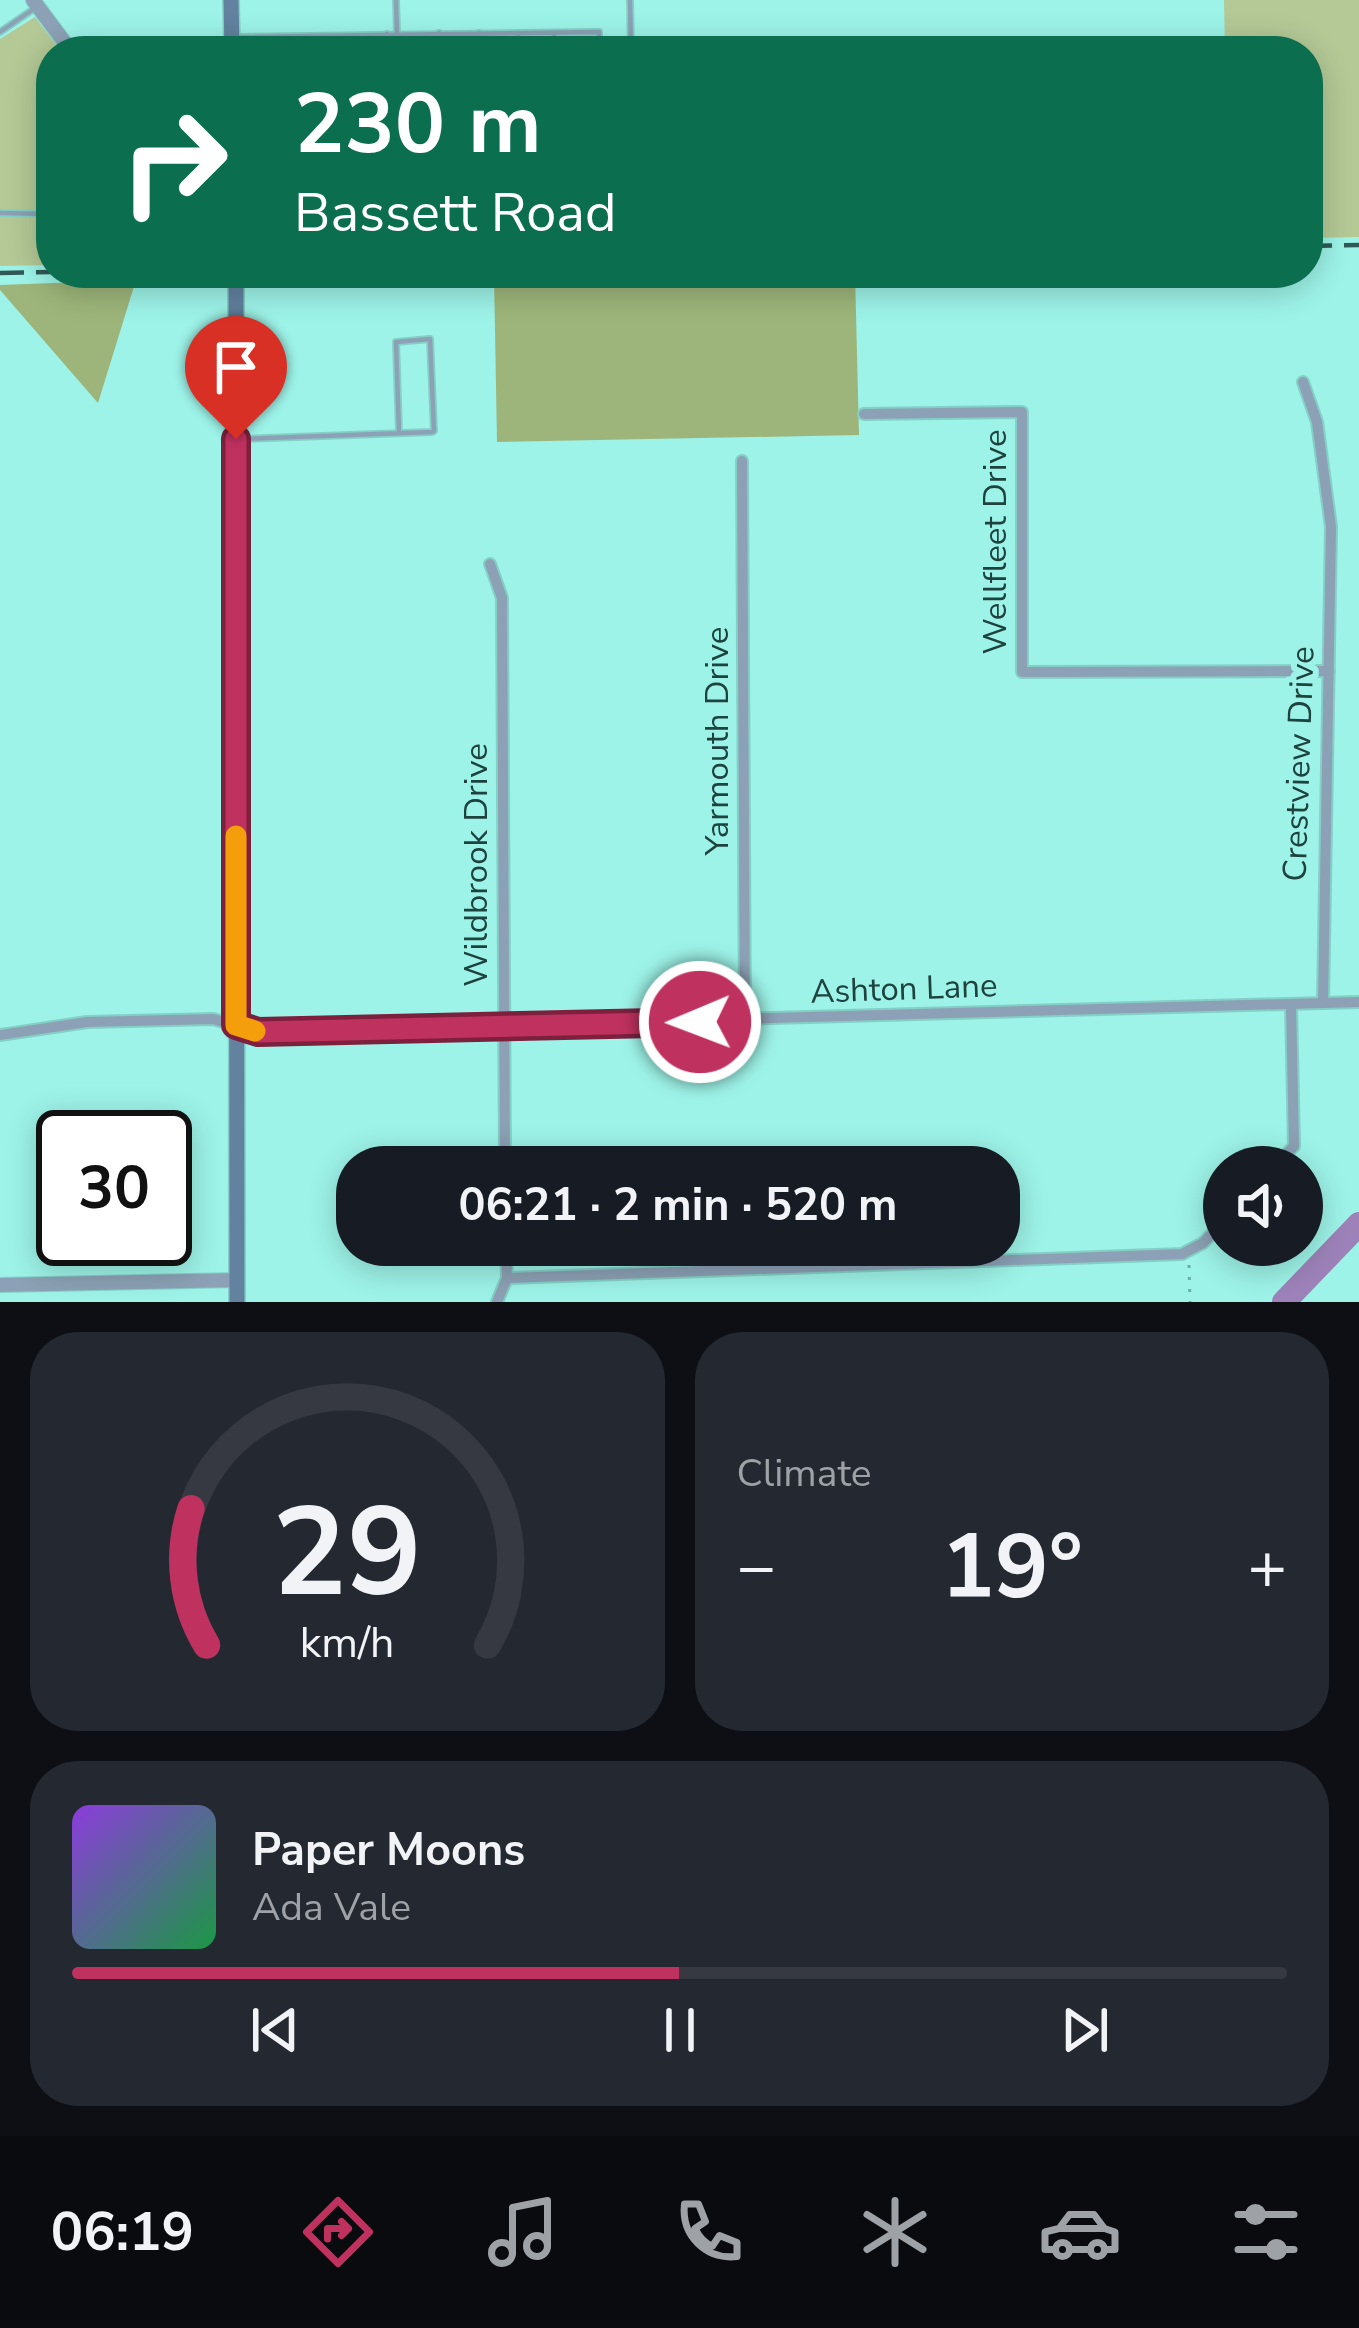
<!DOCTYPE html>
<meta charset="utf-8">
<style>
:root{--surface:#171b24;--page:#242831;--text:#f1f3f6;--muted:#9ea1a6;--line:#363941;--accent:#bf315f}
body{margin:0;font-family:"Nunito Sans",sans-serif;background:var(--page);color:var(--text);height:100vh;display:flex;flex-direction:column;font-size:45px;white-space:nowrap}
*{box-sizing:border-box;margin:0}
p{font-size:39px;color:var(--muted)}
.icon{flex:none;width:66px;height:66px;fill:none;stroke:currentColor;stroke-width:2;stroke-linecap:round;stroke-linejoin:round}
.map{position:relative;height:1302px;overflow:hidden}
.side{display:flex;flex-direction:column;gap:30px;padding:30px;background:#0d0f14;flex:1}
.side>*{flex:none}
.guide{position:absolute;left:36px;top:36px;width:1287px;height:252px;border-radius:48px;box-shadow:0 6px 30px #0003;background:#0b6e4f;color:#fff;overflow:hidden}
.controls{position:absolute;left:1203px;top:1146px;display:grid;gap:24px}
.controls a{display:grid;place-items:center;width:120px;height:120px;border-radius:50%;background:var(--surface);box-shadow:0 6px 30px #0003;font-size:60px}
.speed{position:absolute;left:36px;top:1110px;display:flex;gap:24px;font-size:60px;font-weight:700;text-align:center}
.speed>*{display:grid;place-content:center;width:156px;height:156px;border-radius:50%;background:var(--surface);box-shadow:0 6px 30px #0003;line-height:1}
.speed .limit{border:6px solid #111;border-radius:18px;background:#fff;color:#111}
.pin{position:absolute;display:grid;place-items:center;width:102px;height:102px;color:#fff;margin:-123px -51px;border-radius:50% 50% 50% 0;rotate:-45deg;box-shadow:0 0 12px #0007}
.pin .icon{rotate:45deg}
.me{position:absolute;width:132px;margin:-66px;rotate:269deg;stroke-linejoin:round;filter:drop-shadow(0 0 9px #0008)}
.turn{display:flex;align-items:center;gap:42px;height:252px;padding:0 60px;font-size:54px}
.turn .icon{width:156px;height:156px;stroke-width:2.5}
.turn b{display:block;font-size:84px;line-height:102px}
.big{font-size:90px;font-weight:700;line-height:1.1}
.side .tile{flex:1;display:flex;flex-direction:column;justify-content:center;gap:18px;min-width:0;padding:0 42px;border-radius:48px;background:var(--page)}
.side .dial{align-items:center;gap:0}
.dial svg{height:312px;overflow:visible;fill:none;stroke:var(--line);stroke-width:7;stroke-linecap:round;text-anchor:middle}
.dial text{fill:var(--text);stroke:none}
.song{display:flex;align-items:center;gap:36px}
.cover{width:144px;height:144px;border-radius:18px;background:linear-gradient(135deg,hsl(270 70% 55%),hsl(140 70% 35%))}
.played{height:12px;border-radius:6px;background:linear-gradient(90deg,var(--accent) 50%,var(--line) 50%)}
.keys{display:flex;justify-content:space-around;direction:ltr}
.heat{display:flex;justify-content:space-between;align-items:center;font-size:66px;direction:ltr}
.side .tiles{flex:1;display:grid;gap:30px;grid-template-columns:1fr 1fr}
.tile:last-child{grid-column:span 2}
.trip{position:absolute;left:336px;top:1146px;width:684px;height:120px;border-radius:48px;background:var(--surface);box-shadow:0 6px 30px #0003;font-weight:700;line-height:120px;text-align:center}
.tabs{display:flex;height:192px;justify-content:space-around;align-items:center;background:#090b0e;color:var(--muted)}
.tabs .icon{width:84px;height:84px}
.tabs .selected{color:var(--accent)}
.tabs b{font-size:54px;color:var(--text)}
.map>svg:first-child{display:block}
.green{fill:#b4c996}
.forest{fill:#9db57a}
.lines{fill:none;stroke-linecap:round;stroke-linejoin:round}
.river{stroke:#9c82b8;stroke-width:24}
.service-casing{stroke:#84d0c6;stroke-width:8}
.minor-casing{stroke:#84d0c6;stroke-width:14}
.tertiary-casing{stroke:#84d0c6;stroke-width:16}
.secondary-casing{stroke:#84d0c6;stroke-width:18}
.path{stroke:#6db0a8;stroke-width:3;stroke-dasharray:3 9;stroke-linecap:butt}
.service{stroke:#8ca1b5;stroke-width:4.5}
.minor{stroke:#8ca1b5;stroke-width:10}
.tertiary{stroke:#8ca1b5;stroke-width:14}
.secondary{stroke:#62829f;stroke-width:15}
.rail{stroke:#2f5954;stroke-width:4.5;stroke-dasharray:24 12;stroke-linecap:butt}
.route-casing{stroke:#7c203e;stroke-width:30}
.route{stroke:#bf315f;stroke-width:21}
.slow{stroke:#f59e0b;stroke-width:21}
.labels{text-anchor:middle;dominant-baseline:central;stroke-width:12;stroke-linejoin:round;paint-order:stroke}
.street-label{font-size:33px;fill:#1e423e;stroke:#9df3e8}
</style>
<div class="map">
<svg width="1359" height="1302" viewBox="0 0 1359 1302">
<rect width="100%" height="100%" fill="#9df3e8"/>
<!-- green -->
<g class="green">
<path d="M 1224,0 L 1359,0 L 1359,237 L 1308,238 L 1308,51 L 1225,51 Z"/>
<path d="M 35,17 L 61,51 L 51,51 L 51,265 L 0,266 L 0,39 Z"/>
</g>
<!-- forest -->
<g class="forest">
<path d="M 855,273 L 859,435 L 497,442 L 494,275 Z"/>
<path d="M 136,280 L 98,403 L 0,290 L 0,285 Z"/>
</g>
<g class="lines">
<!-- river -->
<path class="river" d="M 1284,1302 L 1359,1224"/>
<defs>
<g id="service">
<path d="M 396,0 L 397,34"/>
<path d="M 630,0 L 631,51"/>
<path d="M 0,32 L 35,8"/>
<path d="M 439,33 L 439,51"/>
<path d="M 479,33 L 479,51"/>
<path d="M 518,33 L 518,51"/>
<path d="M 554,33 L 554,51"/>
<path d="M 387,34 L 389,51"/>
<path d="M 237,37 L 599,32 L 599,51"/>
<path d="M 0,213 L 51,214"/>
<path d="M 242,439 L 432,432 L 434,431 L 430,339 L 396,342 L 399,433"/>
</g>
<g id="minor">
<path d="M 1303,382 L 1317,422 L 1331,527 L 1323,1003"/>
<path d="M 864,414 L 1022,412 L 1022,672 L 1329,671"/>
<path d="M 742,461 L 745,1021"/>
<path d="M 490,564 L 502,598 L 505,1167"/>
<path d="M 0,1035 L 87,1022 L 213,1019 L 258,1032 L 1359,1002"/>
<path d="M 1274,1167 L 1294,1146 L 1291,1004"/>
<path d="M 507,1278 L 1182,1254 L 1203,1243 L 1224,1221"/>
<path d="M 497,1302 L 507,1278 L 506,1245"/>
</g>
<g id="tertiary">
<path d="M 33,0 L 71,51"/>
<path d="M 0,1285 L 237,1280"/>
</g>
<g id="secondary">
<path d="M 231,0 L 232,51"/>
<path d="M 236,273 L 237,1302"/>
</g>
</defs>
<!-- service casing -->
<use href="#service" class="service-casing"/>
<!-- minor casing -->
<use href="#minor" class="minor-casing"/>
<!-- tertiary casing -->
<use href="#tertiary" class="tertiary-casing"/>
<!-- secondary casing -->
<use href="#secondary" class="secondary-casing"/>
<!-- path -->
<path class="path" d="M 1189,1265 L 1190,1302"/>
<!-- service -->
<use href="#service" class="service"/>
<!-- minor -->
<use href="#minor" class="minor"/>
<!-- tertiary -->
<use href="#tertiary" class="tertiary"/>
<!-- secondary -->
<use href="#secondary" class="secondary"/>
<!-- rail -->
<g class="rail">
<path d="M 1308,246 L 1359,245"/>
<path d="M 0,273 L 51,272"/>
</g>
</g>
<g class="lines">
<defs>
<path id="route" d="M 236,439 L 236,1025 L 258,1032 L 700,1022"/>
</defs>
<!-- route casing -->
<use href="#route" class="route-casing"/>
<!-- route -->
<use href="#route" class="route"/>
<!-- slow -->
<path class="slow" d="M 236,836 L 236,1025 L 255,1031"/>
</g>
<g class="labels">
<!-- street labels -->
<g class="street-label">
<text transform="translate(995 542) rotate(-90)">Wellfleet Drive</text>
<text transform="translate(717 741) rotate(-90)">Yarmouth Drive</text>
<text transform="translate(1299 764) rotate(-88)">Crestview Drive</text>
<text transform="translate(476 865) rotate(-90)">Wildbrook Drive</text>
<text transform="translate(904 989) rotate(-2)">Ashton Lane</text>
</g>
</g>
</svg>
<div class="controls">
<a><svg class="icon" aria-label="sound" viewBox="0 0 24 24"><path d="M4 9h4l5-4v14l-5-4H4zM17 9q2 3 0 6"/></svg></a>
</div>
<div class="speed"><div class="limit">30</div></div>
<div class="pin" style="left:236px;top:439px;background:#d93025"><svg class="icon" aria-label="arrive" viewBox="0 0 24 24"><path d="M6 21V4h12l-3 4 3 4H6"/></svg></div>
<svg class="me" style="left:700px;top:1022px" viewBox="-20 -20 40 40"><circle r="17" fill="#bf315f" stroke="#fff" stroke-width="3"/><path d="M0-11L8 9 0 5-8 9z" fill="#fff"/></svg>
<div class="trip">06:21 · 2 min · 520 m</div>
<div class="guide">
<div class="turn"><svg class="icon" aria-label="right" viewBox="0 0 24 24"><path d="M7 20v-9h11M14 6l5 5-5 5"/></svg><div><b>230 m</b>Bassett Road</div></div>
</div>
</div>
<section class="side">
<div class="tiles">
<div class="tile dial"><svg viewBox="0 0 100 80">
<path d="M14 69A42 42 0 1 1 86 69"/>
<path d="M14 69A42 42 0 0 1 10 34" stroke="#bf315f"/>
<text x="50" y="56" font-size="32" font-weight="700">29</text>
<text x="50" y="72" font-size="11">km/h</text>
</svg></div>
<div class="tile"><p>Climate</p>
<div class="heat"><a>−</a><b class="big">19°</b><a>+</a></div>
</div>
<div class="tile">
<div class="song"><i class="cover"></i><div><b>Paper Moons</b><p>Ada Vale</p></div></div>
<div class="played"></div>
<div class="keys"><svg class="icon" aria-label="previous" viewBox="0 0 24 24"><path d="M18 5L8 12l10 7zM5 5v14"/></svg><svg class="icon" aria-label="pause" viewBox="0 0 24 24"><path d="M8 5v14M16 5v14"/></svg><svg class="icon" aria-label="next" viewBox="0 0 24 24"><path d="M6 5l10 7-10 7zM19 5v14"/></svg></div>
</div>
</div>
</section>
<nav class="tabs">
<b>06:19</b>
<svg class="icon selected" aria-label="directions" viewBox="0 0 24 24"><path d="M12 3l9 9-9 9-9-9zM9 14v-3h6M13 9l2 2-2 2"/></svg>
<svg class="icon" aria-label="music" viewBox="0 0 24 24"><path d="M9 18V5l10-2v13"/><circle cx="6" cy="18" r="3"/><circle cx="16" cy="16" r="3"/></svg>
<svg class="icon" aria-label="phone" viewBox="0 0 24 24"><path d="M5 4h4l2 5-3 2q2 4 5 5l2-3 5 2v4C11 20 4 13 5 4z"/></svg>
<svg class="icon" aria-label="climate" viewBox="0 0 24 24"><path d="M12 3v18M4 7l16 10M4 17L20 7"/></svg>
<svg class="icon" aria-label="car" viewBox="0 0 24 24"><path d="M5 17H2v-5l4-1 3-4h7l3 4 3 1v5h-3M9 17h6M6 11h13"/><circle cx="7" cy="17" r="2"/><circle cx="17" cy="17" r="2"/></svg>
<svg class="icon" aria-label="filters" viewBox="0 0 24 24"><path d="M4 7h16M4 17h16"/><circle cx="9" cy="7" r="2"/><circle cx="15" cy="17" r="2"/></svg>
</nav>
